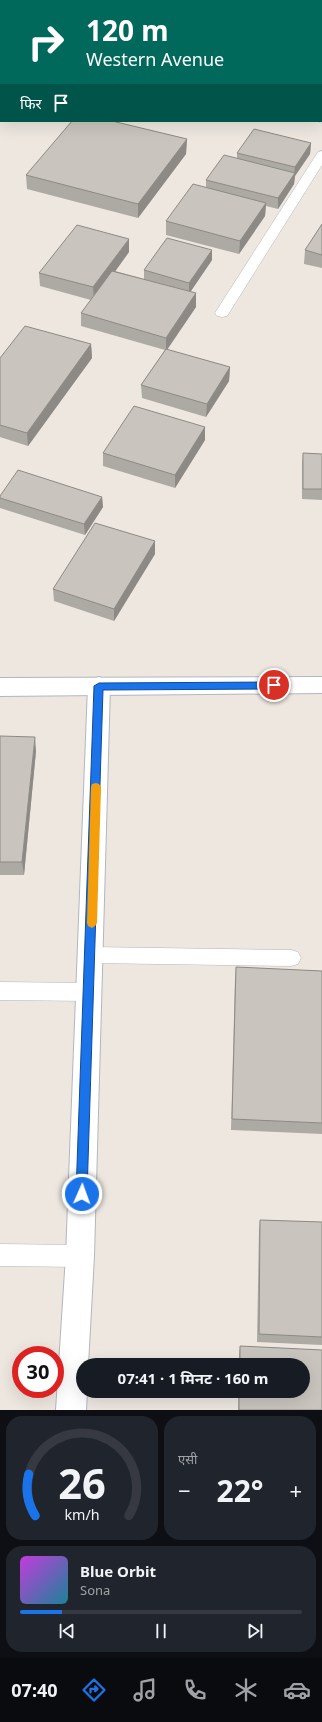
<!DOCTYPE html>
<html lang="hi">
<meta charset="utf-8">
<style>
:root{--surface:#171b24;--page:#20242c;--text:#f1f3f6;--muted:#9ea1a6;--line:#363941;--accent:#1a73e8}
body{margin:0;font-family:"Noto Sans","Noto Sans Devanagari",sans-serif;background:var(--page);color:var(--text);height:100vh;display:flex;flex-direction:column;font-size:15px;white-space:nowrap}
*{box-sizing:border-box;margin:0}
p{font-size:13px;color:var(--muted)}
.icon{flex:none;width:22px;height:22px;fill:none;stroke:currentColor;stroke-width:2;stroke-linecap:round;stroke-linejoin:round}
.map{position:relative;height:1410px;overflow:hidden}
.sheet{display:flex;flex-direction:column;gap:6px;padding:6px;background:#0d0f14;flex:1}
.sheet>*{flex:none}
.guide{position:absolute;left:0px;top:0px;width:322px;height:122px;box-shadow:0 4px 16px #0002;background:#00695c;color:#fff;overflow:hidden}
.speed{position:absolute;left:12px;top:1346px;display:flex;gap:8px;font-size:20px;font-weight:700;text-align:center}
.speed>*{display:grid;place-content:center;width:52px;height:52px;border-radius:50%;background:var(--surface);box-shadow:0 4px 16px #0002;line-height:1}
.speed .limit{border:6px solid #d22;background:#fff;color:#111}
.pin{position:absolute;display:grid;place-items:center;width:34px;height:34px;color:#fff;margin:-17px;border:2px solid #fff;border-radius:50%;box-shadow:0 1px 4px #0007}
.me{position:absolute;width:44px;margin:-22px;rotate:2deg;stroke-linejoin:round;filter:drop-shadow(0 0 3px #0008)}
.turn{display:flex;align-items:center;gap:14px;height:84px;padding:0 20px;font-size:18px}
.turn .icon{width:52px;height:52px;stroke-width:2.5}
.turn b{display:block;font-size:28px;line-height:34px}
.then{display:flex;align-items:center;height:38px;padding:0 20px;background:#0003;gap:8px;font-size:15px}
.big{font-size:30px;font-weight:700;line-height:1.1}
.sheet .tile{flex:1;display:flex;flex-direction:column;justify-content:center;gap:6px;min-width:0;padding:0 14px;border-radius:16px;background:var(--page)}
.sheet .dial{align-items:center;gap:0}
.dial svg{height:104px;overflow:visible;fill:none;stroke:var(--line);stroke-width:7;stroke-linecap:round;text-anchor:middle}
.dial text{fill:var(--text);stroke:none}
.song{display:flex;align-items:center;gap:12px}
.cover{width:48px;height:48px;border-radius:6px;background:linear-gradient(135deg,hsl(290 70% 55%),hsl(190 70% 35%))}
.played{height:4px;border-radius:2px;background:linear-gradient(90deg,var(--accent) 15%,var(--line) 15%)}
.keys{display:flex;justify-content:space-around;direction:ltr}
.heat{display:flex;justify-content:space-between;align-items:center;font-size:22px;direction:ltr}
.sheet .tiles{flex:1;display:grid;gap:6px;grid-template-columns:1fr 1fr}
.tile:last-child{grid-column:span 2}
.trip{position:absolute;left:76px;top:1358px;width:234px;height:40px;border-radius:20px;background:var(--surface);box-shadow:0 4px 16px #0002;font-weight:700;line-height:40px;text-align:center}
.menu{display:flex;height:64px;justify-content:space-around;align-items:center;background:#090b0e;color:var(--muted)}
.menu .icon{width:28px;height:28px}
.menu .on{color:var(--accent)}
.menu b{font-size:18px;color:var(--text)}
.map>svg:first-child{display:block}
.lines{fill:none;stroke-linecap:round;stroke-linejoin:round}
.service-casing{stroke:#b3b6bf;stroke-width:1}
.minor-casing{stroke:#b3b6bf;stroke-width:2}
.tertiary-casing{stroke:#b3b6bf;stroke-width:2}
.service{fill:#fff;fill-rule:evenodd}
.minor{fill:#fff;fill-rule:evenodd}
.tertiary{fill:#fff;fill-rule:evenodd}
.wall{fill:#ada9a3}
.shaded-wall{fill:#8d8a85}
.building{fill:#c9c5be;stroke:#8d8a85}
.route{fill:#1a73e8;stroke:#114b97}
.slow{fill:#f59e0b}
</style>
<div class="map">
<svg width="322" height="1410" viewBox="0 0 322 1410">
<rect width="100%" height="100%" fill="#ede7e0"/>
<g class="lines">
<defs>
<g id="service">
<rect x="0" y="42" width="1" height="6"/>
<path d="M 321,114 L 322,115 L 322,123 L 317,121 L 321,121 Z"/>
<path d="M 322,151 L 322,165 L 229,313 L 227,316 L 222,317 L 217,316 L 215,313 L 316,155 L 318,152 Z"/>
<path d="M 91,947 L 291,950 L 298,952 L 301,958 L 298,964 L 291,966 L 91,963 L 84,961 L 81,955 L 84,949 Z"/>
<path d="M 0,982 L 89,983 L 96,986 L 99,992 L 96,998 L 89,1001 L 0,1000 Z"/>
<path d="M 0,1244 L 80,1245 L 88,1248 L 91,1256 L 88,1264 L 80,1267 L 0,1266 Z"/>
</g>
<path id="minor" d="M 99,677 L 107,680 L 110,686 L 94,1256 L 88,1365 L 83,1365 L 83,1391 L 87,1391 L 86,1410 L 56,1410 L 66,1256 L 88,686 L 91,680 Z"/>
<path id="tertiary" d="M 322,677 L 322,693 L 0,696 L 0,678 Z"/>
</defs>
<!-- service casing -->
<use href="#service" class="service-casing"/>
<!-- minor casing -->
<use href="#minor" class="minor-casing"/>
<!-- tertiary casing -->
<use href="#tertiary" class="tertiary-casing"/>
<!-- service -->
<use href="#service" class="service"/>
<!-- minor -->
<use href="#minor" class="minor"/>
<!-- tertiary -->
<use href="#tertiary" class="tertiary"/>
</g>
<!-- wall -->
<g class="wall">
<path d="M 262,0 L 322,0 L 322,20 L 321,20 L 321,1 L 262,1 Z"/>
<path d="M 322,61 L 322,84 L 321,84 L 321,63 Z"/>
<path d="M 1,70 L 1,103 L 0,103 L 0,71 Z"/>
<path d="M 187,139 L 186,154 L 138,218 L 27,189 L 26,175 Z"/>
<path d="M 311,143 L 310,154 L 295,176 L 294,184 L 278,209 L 266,206 L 265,216 L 239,254 L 166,235 L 166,221 L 206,188 L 206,180 L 237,159 L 237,153 Z"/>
<path d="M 322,224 L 322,268 L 304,264 L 305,250 Z"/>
<path d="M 212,250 L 212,260 L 190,292 L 196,293 L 196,307 L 167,350 L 230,367 L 229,381 L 206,417 L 142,398 L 141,385 L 165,350 L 81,326 L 81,313 L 91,300 L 40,286 L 39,273 L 129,252 L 115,271 L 144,279 L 144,270 Z"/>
<path d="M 91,344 L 92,358 L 28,446 L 0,437 L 0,358 Z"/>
<path d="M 205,427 L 205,440 L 175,488 L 103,466 L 103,453 Z"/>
<path d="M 303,453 L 322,454 L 322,500 L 302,499 L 302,464 Z"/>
<path d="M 0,496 L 102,497 L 103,507 L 85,535 L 0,508 Z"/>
<path d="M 155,541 L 155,554 L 114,621 L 54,601 L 53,589 Z"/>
<path d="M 0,736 L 36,751 L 24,875 L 0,875 Z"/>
<path d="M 236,967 L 322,971 L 322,1134 L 231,1130 L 235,979 Z"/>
<path d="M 260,1220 L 322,1222 L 322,1345 L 257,1342 L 259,1229 Z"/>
<path d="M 240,1346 L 322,1350 L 322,1410 L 238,1410 L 239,1391 L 303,1391 L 303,1365 L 239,1365 L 239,1354 Z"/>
</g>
<!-- shaded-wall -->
<g class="shaded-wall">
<path d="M 1,58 L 1,69 L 0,70 L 0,59 Z"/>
<path d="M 187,139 L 186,154 L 138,218 L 138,204 Z"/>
<path d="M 311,143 L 310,154 L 295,176 L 294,184 L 278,209 L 278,198 L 294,174 L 295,167 Z"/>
<path d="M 266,203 L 265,216 L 239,254 L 240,241 Z"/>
<path d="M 129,239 L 129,252 L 94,301 L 93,287 Z"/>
<path d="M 212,250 L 212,260 L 189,294 L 189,283 Z"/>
<path d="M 196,293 L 196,307 L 166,351 L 166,338 Z"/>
<path d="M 91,344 L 92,358 L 28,446 L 27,433 Z"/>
<path d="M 230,367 L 229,381 L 206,417 L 207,404 Z"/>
<path d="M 205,427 L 205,440 L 175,488 L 175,475 Z"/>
<path d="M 102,497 L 103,507 L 85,535 L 84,524 Z"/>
<path d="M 155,541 L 155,554 L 114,621 L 114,609 Z"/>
<path d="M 35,737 L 36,751 L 24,875 L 22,862 Z"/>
</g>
<!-- building -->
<g class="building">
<path d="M 59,0 L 122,0 L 121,1 L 58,1 Z"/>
<path d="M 278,0 L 322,0 L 322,10 L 321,9 L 321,1 L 283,1 Z"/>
<path d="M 0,48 L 1,49 L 1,58 L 0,59 Z"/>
<path d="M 322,61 L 322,71 L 321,70 L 321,63 Z"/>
<path d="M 1,70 L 1,91 L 0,90 L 0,71 Z"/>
<path d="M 72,121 L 112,121 L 187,139 L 138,204 L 26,175 Z"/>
<path d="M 254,129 L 311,143 L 295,167 L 237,153 Z"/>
<path d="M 224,155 L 295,173 L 278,198 L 206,180 Z"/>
<path d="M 193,184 L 266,203 L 240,241 L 166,221 Z"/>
<path d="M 322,224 L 322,255 L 305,250 Z"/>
<path d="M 77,225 L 129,239 L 93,287 L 39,273 Z"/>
<path d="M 167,238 L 212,250 L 189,283 L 144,270 Z"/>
<path d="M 112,271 L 196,293 L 166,338 L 81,313 Z"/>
<path d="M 25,326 L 91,344 L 27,433 L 0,425 L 0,358 Z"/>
<path d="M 166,349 L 230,367 L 207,404 L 141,385 Z"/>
<path d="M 134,406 L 205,427 L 175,475 L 103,453 Z"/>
<path d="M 303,453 L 322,454 L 322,489 L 303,489 Z"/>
<path d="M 18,470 L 102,497 L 84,524 L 0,498 L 0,496 Z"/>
<path d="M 95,523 L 155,541 L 114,609 L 53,589 Z"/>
<path d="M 0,736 L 35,737 L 22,862 L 0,862 Z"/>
<path d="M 236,967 L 322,971 L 322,1123 L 232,1119 Z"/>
<path d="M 260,1220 L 322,1222 L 322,1337 L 259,1334 Z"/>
<path d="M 240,1346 L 322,1350 L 322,1410 L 239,1410 L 239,1391 L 303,1391 L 303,1365 L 240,1365 Z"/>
</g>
<!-- route -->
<path class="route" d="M 274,682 L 279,685 L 274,689 L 103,690 L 87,1194 L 86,1198 L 82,1199 L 78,1198 L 76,1194 L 94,686 L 99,683 Z"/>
<!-- slow -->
<path class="slow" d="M 96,783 L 99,784 L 101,787 L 97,923 L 95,926 L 92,928 L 88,926 L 87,923 L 91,787 L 92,784 Z"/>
</svg>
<div class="speed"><div class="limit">30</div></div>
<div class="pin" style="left:274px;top:685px;background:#d93025"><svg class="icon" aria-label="arrive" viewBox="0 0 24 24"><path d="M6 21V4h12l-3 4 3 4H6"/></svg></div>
<svg class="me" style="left:82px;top:1194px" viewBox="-20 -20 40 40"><circle r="17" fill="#1a73e8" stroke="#fff" stroke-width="3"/><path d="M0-11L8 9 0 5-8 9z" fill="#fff"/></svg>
<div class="trip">07:41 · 1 मिनट · 160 m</div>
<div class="guide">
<div class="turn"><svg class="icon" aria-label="right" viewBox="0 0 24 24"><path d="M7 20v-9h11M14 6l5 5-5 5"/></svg><div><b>120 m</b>Western Avenue</div></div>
<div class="then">फिर<svg class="icon" aria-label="arrive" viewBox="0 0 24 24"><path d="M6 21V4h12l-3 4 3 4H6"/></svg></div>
</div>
</div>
<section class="sheet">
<div class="tiles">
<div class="tile dial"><svg viewBox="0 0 100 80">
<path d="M14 69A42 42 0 1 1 86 69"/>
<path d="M14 69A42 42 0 0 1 9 37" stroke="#1a73e8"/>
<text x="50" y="56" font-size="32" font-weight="700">26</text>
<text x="50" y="72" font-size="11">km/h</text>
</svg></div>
<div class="tile"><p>एसी</p>
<div class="heat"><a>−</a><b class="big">22°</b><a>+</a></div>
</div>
<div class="tile">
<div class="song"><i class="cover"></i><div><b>Blue Orbit</b><p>Sona</p></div></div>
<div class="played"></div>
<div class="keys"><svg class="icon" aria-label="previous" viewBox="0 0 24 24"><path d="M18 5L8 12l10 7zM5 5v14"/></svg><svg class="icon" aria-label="pause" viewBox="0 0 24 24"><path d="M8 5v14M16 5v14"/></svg><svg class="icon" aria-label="next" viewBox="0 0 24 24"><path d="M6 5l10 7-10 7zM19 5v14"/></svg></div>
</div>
</div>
</section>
<nav class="menu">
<b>07:40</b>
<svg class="icon on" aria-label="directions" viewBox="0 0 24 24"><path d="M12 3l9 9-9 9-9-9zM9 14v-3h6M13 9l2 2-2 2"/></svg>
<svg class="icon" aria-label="music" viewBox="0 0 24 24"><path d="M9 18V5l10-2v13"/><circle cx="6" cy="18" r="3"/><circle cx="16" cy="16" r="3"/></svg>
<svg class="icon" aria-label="phone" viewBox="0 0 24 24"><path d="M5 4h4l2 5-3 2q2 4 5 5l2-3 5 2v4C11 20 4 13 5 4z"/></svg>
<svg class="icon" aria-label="climate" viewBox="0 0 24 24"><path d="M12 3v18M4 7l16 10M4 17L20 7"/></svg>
<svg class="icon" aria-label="car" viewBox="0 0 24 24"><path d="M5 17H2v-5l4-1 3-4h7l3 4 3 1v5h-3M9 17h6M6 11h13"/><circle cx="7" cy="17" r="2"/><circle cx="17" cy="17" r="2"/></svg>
</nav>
